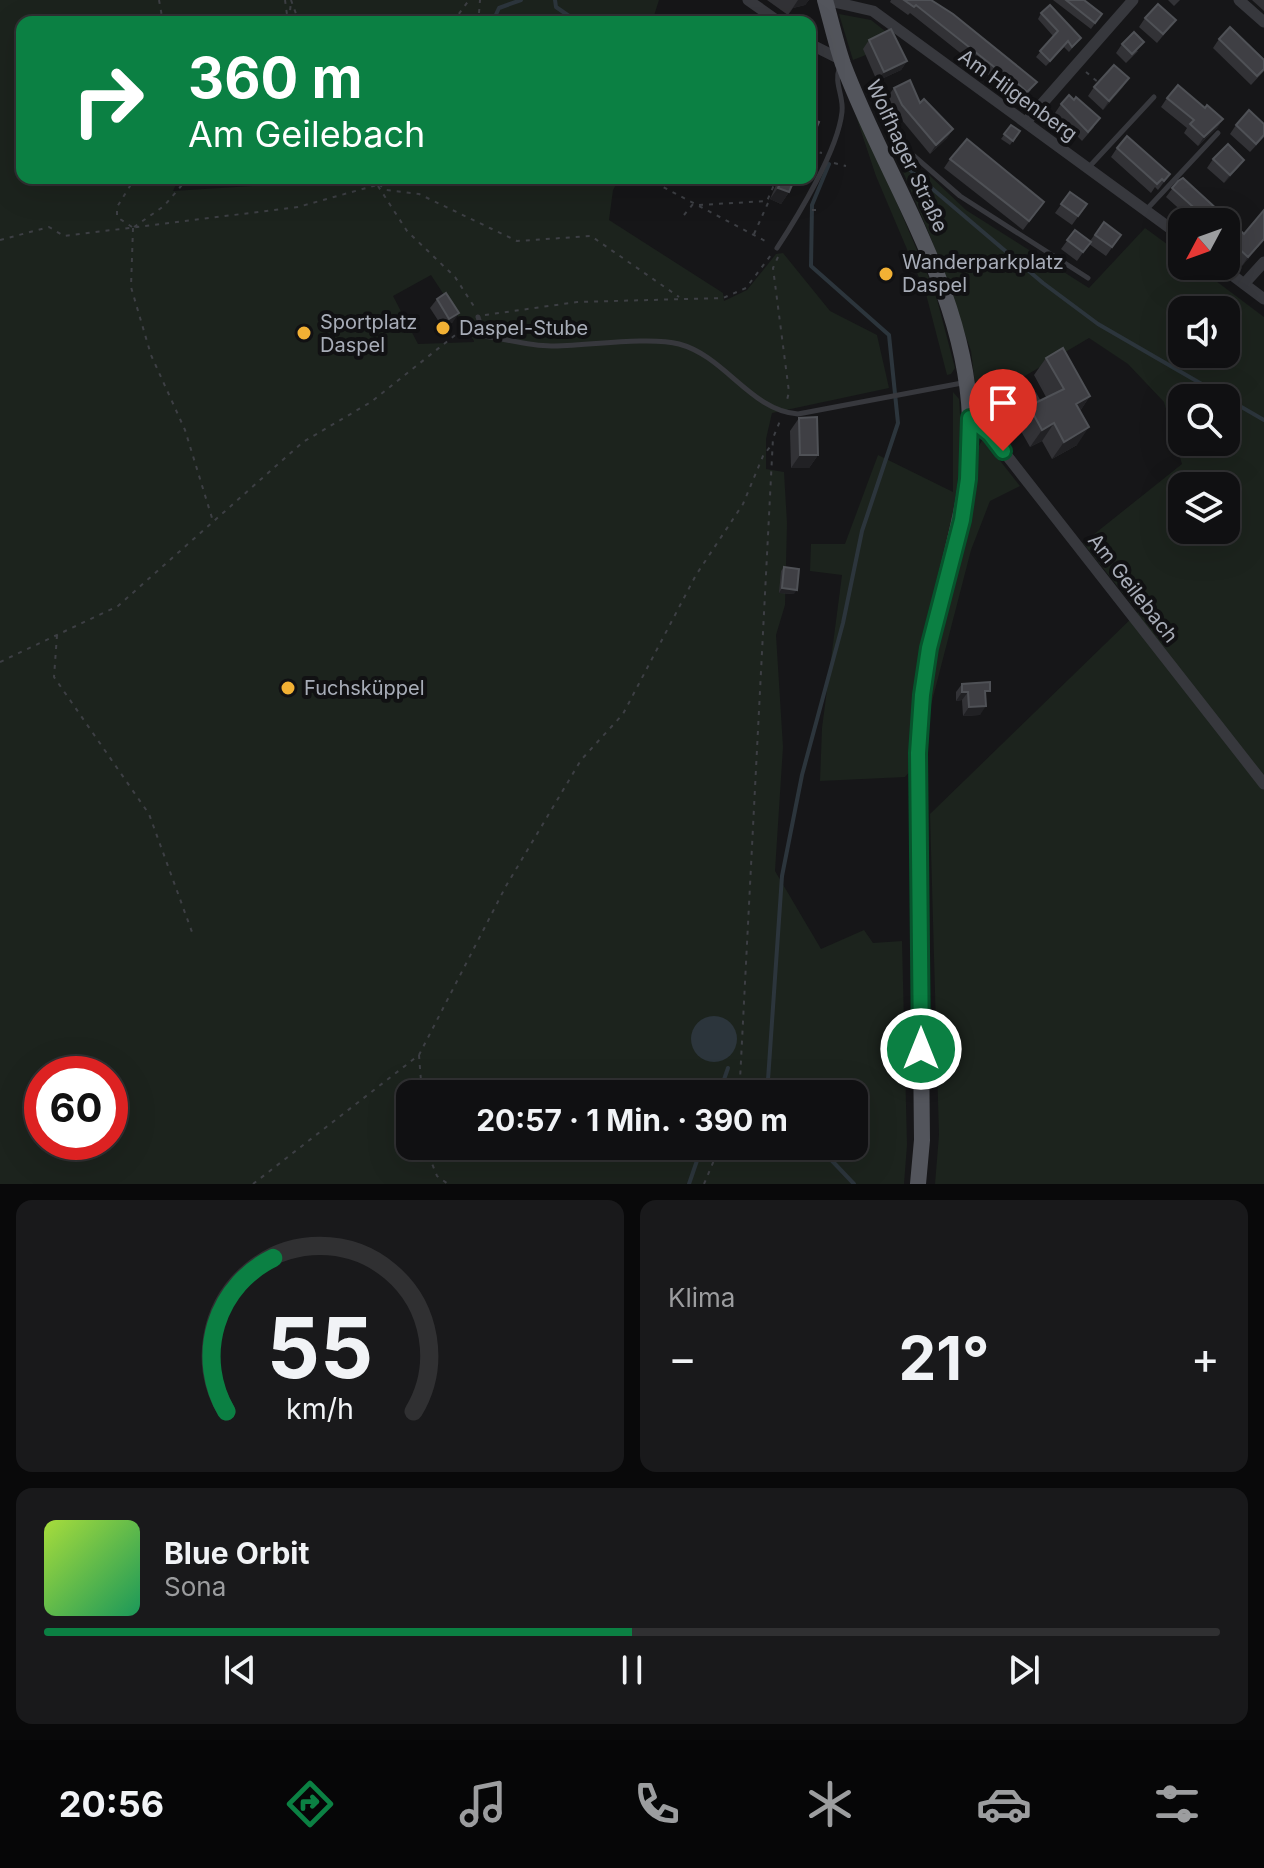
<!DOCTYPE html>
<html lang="de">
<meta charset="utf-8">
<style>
:root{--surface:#101012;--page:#19191b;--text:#f1f3f6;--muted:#9c9d9f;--line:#303032;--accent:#0b8043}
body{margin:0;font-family:Inter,sans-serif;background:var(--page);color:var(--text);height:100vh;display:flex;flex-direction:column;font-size:30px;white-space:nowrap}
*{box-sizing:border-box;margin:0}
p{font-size:26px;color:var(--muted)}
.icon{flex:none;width:44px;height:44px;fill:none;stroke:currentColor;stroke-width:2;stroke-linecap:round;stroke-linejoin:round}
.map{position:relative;height:1184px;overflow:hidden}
.drawer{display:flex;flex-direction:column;gap:16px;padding:16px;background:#09090a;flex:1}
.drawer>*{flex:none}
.banner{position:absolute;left:16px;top:16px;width:800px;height:168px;border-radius:16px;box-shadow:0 8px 32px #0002,0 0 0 2px var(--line);background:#0b8043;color:#fff;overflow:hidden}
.needle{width:52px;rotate:229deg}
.controls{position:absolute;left:1168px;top:208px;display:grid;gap:16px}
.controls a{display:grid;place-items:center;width:72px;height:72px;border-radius:16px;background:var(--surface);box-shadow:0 8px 32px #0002,0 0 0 2px var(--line);font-size:40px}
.speed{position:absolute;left:24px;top:1056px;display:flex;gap:16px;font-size:40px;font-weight:700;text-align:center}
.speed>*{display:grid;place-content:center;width:104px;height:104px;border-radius:50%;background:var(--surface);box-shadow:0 8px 32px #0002,0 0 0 2px var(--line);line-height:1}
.speed .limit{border:12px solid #d22;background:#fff;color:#111}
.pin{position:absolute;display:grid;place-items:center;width:68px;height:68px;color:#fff;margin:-82px -34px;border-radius:50% 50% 50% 0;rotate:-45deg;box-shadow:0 0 8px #0007}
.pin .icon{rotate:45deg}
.me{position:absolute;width:88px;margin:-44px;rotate:0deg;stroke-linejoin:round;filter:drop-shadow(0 0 6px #0008)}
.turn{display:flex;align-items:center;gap:28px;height:168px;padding:0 40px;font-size:36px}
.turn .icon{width:104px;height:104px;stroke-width:2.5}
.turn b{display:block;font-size:56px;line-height:68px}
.big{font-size:60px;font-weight:700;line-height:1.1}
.drawer .tile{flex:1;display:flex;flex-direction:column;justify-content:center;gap:12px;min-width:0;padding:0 28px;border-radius:16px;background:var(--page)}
.drawer .dial{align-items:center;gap:0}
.dial svg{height:208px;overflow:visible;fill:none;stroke:var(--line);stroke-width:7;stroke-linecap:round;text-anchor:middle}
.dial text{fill:var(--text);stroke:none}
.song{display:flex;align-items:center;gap:24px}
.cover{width:96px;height:96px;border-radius:12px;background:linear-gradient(135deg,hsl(80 70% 55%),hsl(150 70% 35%))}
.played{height:8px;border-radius:4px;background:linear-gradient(90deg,var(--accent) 50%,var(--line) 50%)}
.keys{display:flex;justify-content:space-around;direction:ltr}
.heat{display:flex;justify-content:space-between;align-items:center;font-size:44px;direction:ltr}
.drawer .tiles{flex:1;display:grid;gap:16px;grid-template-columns:1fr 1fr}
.tile:last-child{grid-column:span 2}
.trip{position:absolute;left:396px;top:1080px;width:472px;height:80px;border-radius:16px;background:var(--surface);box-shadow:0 8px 32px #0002,0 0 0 2px var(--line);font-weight:700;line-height:80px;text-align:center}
.menu{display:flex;height:128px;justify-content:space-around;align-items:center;background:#060607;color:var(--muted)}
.menu .icon{width:56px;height:56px}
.menu .on{color:var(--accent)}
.menu b{font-size:36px;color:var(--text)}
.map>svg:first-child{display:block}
.green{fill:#1c231d;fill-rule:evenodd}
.water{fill:#2c353c}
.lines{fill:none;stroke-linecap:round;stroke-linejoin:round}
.stream{stroke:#2c353c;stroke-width:4}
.path{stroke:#3d3f44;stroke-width:2;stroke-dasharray:4 6;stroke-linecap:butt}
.service{stroke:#37383d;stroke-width:5}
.minor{stroke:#37383d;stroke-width:11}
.primary{stroke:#53555c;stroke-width:16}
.wall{fill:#323236}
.shaded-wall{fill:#212124}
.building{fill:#3f3f44;stroke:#4f5156;stroke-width:2}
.route-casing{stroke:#07532c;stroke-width:20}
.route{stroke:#0b8043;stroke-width:14}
.poi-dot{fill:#f2b134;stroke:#111113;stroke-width:3}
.labels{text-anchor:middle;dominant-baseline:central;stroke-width:8;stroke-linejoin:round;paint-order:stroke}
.street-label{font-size:20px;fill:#a8adb8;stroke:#111113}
.poi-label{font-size:20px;fill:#a8adb8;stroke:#111113;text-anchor:start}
</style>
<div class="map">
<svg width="1264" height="1184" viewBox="0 0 1264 1184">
<rect width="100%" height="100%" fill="#161618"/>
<!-- green -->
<g class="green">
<path d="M 0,0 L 659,0 L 652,22 L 22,22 L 22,178 L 179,178 L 173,191 L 266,185 L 272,178 L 620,178 L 613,190 L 609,220 L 723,293 L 724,301 L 747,290 L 776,254 L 783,253 L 830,311 L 877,335 L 889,388 L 772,413 L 766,439 L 766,469 L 784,472 L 787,523 L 785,605 L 776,635 L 783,747 L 775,871 L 821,949 L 864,930 L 873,943 L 902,941 L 907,1145 L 904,1184 L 0,1184 ZM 431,275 L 474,341 L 474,342 L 418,344 L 393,296 ZM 42,1074 L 110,1074 L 110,1142 L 42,1142 ZM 410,1094 L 854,1094 L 854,1146 L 410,1146 Z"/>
<path d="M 839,14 L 871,20 L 899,42 L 853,60 Z"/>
<path d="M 843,77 L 935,292 L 955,368 L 951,374 L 947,375 L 926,294 L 876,176 Z"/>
<path d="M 896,155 L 929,175 L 966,210 L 1089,288 L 1145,228 L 1182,255 L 1182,266 L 1196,266 L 1264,317 L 1264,1184 L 935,1184 L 939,1135 L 930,814 L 1138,612 L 1083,543 L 1182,464 L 1164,402 L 1128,364 L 1089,338 L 988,398 L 987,420 L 984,420 L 978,409 L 971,351 L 932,241 ZM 1182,310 L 1226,310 L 1226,354 L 1182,354 ZM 1182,398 L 1226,398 L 1226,442 L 1182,442 ZM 1182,486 L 1226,486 L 1226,530 L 1182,530 Z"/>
<path d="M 953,392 L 959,399 C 967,495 941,557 921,648 C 913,688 917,730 910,771 L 905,777 L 820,781 L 822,728 L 842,575 L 810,571 L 811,544 L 845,544 L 878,455 L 953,492 Z"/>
<path d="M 983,439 L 1020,486 L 990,501 L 971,550 L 930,709 C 921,668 962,563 970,517 C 974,494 969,458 983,439 Z"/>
</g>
<!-- water -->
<circle class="water" cx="714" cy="1039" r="23"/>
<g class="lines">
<!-- stream -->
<g class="stream">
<path d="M 555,0 L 556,7 L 572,18 L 572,22"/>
<path d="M 471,17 L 493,21 L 499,8 L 521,0"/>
<path d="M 902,163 L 1043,283 L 1098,324 L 1264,420"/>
<path d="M 719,1094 L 728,1068"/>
<path d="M 778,1094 L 768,1080 L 782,876 L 802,775 L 843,623 L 862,531 L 898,423 L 889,335 L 811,266 L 812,205 L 829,164"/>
<path d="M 818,1146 L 854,1184"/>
<path d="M 689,1184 L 702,1146"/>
</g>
<!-- path -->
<g class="path">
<path d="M 159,0 L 163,22"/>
<path d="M 285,0 L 288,22"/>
<path d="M 291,0 L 299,22"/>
<path d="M 479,13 L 480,0"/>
<path d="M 289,20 L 291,2"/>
<path d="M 453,22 L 469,0"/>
<path d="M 1086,72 L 1099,83"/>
<path d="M 810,150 L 822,153"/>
<path d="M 834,163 L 846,166"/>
<path d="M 371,178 L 386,190 L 419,194 L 517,241 L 591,236 L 679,297"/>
<path d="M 646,178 L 769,243"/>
<path d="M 735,178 L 745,182 L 746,178"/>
<path d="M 378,186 L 407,231 L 455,277 L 475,308"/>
<path d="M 699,205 L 767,201 L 777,178"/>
<path d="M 812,210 L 819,210"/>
<path d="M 684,215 L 693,204"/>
<path d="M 132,227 L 117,217 L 117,207 L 135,178"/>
<path d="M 134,227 L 164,206 L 188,178"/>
<path d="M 133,228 L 131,287 L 151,355 L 185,430 L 212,518"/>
<path d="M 754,234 L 768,203"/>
<path d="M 0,240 L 49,227 L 64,236 L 298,207 L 377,185"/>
<path d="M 778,257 L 773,268 L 789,392 L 786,404"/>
<path d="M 485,315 L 577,302 L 723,298 L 746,288 L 771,255"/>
<path d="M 57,635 L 54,677 L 149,814 L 192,932"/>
<path d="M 0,662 L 118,606 L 303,442 L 371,402 L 469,324"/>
<path d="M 419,1055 L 422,1094"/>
<path d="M 736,1094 L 740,1080 L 773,438 L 780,421"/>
<path d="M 425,1146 L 437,1176 L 448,1184"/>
<path d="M 253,1184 L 419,1055 L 506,886 L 581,760 L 623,714 L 696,575 L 743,504 L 763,456 L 773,443"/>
<path d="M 704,1184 L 720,1146"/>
</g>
<!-- service -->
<g class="service">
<path d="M 885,151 L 914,156 L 960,196 L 1088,278"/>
<path d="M 1089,167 L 1154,97"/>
<path d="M 1147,209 L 1218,133"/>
<path d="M 777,248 C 798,216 838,150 842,112 C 844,97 834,83 839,69"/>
<path d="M 478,317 L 484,336 C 506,339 529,346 551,346 C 584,346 650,336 679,344 C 725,356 751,411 798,414 L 962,383"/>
<path d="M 991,433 L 1039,403 L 1034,394"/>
</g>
<!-- minor -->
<g class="minor">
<path d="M 748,0 L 779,22"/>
<path d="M 825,0 L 873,11 L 1182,237"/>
<path d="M 1239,0 L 1264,22"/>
<path d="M 810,44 L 842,60"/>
<path d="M 1026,122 L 1133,0"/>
<path d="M 1220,266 L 1264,299"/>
<path d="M 1244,284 L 1264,262"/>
<path d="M 970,418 L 990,434 L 1264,784"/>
</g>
<!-- primary -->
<path class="primary" d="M 825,0 C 831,21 836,44 843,64 C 887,181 965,289 970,418 C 973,499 944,571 929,650 C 922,685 920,718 918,753 L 922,1140 L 918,1184"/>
</g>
<!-- wall -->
<g class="wall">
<path d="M 767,0 L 809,0 L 805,5 L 793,8 L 788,15 Z"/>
<path d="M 891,0 L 931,0 L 1031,90 L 1022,100 L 999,80 L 997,82 L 910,13 L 908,15 L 890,2 Z"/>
<path d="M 1053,0 L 1083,0 L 1102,14 L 1091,29 Z"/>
<path d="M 1168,0 L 1180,0 L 1174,6 Z"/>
<path d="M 1252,0 L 1264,0 L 1264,11 Z"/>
<path d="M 1041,13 L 1081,38 L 1069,52 L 1064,47 L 1046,66 L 1036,57 L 1053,36 L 1038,19 Z"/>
<path d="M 1145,18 L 1176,20 L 1157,43 L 1139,27 Z"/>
<path d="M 1219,39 L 1264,71 L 1251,85 L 1213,48 Z"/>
<path d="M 869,40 L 907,61 L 901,70 L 877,81 L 863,49 Z"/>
<path d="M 1122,44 L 1138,51 L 1126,63 L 1116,53 Z"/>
<path d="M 1094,87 L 1123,87 L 1103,110 L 1088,96 Z"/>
<path d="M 894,88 L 920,103 L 953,129 L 947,138 L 930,154 L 896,113 L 888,96 Z"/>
<path d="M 1167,98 L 1205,108 L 1223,119 L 1217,128 L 1198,146 L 1184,133 L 1187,128 L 1161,107 Z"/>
<path d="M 1074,100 L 1094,127 L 1082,141 L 1055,113 L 1061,104 Z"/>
<path d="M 1011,125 L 1020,131 L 1010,145 L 1001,139 Z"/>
<path d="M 1236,125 L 1264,137 L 1250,152 L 1230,134 Z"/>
<path d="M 1117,148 L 1170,174 L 1158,190 L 1155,187 L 1151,193 L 1111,157 Z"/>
<path d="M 950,159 L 1044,202 L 1023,230 L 944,168 Z"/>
<path d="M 1213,159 L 1244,160 L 1238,168 L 1224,183 L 1207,168 Z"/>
<path d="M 779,178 L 795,178 L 789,192 L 781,204 L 770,199 Z"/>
<path d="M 1183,178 L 1244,234 L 1264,210 L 1264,240 L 1242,266 L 1226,251 L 1226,222 L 1194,222 L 1166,197 L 1178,181 Z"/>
<path d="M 1070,192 L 1087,204 L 1072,225 L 1055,213 Z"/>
<path d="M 1104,222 L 1121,235 L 1106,256 L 1089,244 L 1077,261 L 1061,249 L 1075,230 L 1090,241 Z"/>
<path d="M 437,299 L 453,322 L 443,328 L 430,308 Z"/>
<path d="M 1046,358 L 1090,396 L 1080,411 L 1077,445 L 1052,459 L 1042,441 L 1030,447 L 1017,424 L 1029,406 L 1046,397 L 1034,375 Z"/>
<path d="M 1008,393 L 1030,397 L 1024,406 L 1009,415 L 1002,402 Z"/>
<path d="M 799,418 L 818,455 L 809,468 L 791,468 L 790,431 Z"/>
<path d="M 784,567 L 794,594 L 779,593 L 781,571 Z"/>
<path d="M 962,684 L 985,697 L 980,715 L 963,716 L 962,700 L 956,701 L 956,692 Z"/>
</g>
<!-- shaded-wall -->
<g class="shaded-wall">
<path d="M 798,0 L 809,0 L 805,5 L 793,8 L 788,15 Z"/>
<path d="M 907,61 L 901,70 L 877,81 L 884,72 Z"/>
<path d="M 1129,78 L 1123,87 L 1103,110 L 1109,101 Z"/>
<path d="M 1223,119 L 1217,128 L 1198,146 L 1204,137 Z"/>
<path d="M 953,129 L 947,138 L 930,154 L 936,145 Z"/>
<path d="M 1244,160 L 1238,168 L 1224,183 L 1230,175 Z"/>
<path d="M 778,188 L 789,192 L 781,204 L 770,199 Z"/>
<path d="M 1264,239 L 1264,240 L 1242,266 L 1248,257 Z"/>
<path d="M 459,313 L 453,322 L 443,328 L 449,319 Z"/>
<path d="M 1090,396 L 1078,414 L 1076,404 Z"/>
<path d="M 1030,397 L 1024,406 L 1009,415 L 1015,406 Z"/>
<path d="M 1054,423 L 1042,441 L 1030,447 L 1042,430 Z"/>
<path d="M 1089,427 L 1077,445 L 1052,459 L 1064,442 Z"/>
<path d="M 800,455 L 818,455 L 809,468 L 791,468 Z"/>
<path d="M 782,588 L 797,590 L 794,594 L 779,593 Z"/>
<path d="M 962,692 L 968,692 L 962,700 L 956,701 Z"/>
<path d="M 986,706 L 980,715 L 963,716 L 969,707 Z"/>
</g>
<!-- building -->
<g class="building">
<path d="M 904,0 L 931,0 L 953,14 L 1037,82 L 1027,92 L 1005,72 L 1003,74 L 916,5 L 914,7 Z"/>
<path d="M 1066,0 L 1084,0 L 1102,14 L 1095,23 Z"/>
<path d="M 1158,4 L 1176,20 L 1163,34 L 1145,18 Z"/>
<path d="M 1050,5 L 1081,38 L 1072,47 L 1068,41 L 1050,61 L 1040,51 L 1058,31 L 1041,13 Z"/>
<path d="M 1230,27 L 1264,60 L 1264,69 L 1257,76 L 1219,39 Z"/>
<path d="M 891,29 L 907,61 L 884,72 L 869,40 Z"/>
<path d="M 1134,32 L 1144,42 L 1132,54 L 1122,44 Z"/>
<path d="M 1114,65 L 1129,78 L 1109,101 L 1094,87 Z"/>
<path d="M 910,80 L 920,103 L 924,99 L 953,129 L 936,145 L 902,105 L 894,88 Z"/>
<path d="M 1178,85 L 1205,108 L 1207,105 L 1223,119 L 1204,137 L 1190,124 L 1194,120 L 1167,98 Z"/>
<path d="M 1069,95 L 1074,100 L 1076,97 L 1100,118 L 1088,132 L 1061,104 Z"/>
<path d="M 1249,110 L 1264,124 L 1264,135 L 1256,144 L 1236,125 Z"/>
<path d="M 810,118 L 819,122 L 810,143 Z"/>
<path d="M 1011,125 L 1020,131 L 1013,141 L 1004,134 Z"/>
<path d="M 1127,136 L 1170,174 L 1164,181 L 1162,179 L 1157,184 L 1117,148 Z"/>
<path d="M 967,139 L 1044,202 L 1029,221 L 950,159 Z"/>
<path d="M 1228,144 L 1244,160 L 1230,175 L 1213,159 Z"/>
<path d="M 783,178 L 795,178 L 789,192 L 778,188 Z"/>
<path d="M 1183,178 L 1244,234 L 1264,210 L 1264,239 L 1248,257 L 1226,237 L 1226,222 L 1210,222 L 1172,188 L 1178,181 Z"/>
<path d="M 1070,192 L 1087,204 L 1078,216 L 1061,204 Z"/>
<path d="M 1104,222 L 1121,235 L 1112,247 L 1095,235 Z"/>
<path d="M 1075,230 L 1091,242 L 1083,252 L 1067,240 Z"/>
<path d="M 446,293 L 459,313 L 449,319 L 437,299 Z"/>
<path d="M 1063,348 L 1090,396 L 1076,404 L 1089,427 L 1064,442 L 1054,423 L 1042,430 L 1029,406 L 1064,389 L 1046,358 Z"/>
<path d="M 1023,384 L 1030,397 L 1015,406 L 1008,393 Z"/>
<path d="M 817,417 L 818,455 L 800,455 L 799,418 Z"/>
<path d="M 784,567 L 799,569 L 797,590 L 782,588 Z"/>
<path d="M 990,682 L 990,691 L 985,691 L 986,706 L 969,707 L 968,692 L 962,692 L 962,684 Z"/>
</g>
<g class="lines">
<defs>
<path id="route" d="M 921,1049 L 918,753 L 922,695 L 929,648 L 962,520 L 968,479 L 970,418 L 990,434 L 1003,451"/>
</defs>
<!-- route casing -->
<use href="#route" class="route-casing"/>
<!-- route -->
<use href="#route" class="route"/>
</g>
<!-- markers -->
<g class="poi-dot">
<circle cx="886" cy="274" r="8"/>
<circle cx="443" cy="328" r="8"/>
<circle cx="304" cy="333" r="8"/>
<circle cx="288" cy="688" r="8"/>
</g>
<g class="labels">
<!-- street labels -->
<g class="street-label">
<text transform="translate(1018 95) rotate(36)">Am Hilgenberg</text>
<text transform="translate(907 156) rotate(65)">Wolfhager Straße</text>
<text transform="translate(1133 588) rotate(52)">Am Geilebach</text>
</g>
<!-- poi labels -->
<g class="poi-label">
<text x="902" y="262">Wanderparkplatz<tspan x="902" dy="23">Daspel</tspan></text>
<text x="320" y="322">Sportplatz<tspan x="320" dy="23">Daspel</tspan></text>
<text x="459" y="328">Daspel-Stube</text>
<text x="304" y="688">Fuchsküppel</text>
</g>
</g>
</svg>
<div class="controls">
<a><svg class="needle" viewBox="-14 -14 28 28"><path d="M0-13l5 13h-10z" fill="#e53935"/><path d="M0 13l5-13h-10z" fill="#9c9d9f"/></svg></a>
<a><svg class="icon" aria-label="sound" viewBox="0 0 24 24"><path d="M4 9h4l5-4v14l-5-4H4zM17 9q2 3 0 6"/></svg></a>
<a><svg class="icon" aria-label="search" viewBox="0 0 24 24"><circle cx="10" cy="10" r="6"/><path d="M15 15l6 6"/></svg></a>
<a><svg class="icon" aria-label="layers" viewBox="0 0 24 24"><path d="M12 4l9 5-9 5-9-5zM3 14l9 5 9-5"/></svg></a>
</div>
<div class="speed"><div class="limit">60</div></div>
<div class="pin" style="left:1003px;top:451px;background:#d93025"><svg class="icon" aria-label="arrive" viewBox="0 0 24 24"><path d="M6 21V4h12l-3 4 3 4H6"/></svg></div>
<svg class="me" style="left:921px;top:1049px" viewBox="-20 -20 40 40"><circle r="17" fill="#0b8043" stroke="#fff" stroke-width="3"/><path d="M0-11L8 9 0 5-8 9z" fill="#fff"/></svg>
<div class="trip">20:57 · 1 Min. · 390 m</div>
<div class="banner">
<div class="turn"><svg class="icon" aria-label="right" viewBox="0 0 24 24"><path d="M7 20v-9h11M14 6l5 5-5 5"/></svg><div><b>360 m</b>Am Geilebach</div></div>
</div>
</div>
<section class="drawer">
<div class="tiles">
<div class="tile dial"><svg viewBox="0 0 100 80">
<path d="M14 69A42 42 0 1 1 86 69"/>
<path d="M14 69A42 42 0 0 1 32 10" stroke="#0b8043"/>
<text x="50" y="56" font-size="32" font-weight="700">55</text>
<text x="50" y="72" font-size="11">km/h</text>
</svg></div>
<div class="tile"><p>Klima</p>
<div class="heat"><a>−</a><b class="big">21°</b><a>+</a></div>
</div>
<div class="tile">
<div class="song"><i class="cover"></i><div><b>Blue Orbit</b><p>Sona</p></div></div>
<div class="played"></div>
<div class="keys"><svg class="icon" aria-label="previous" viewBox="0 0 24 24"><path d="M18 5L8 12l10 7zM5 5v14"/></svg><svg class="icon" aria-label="pause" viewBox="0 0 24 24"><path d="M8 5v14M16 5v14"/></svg><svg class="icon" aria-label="next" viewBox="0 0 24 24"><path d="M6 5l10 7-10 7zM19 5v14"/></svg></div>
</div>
</div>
</section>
<nav class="menu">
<b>20:56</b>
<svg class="icon on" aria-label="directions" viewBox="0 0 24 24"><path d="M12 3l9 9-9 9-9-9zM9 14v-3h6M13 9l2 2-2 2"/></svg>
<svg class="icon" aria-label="music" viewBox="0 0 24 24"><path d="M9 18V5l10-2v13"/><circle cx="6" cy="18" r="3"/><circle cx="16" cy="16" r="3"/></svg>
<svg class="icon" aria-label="phone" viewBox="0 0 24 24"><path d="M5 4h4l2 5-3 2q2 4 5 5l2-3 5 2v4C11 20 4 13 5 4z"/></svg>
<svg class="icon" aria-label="climate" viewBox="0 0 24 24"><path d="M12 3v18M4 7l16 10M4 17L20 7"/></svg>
<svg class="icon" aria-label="car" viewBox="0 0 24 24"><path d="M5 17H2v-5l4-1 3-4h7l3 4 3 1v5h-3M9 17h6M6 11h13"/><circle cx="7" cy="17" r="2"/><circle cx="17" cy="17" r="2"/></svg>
<svg class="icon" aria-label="filters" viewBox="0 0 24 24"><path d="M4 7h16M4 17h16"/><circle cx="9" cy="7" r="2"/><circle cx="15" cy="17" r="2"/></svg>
</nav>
